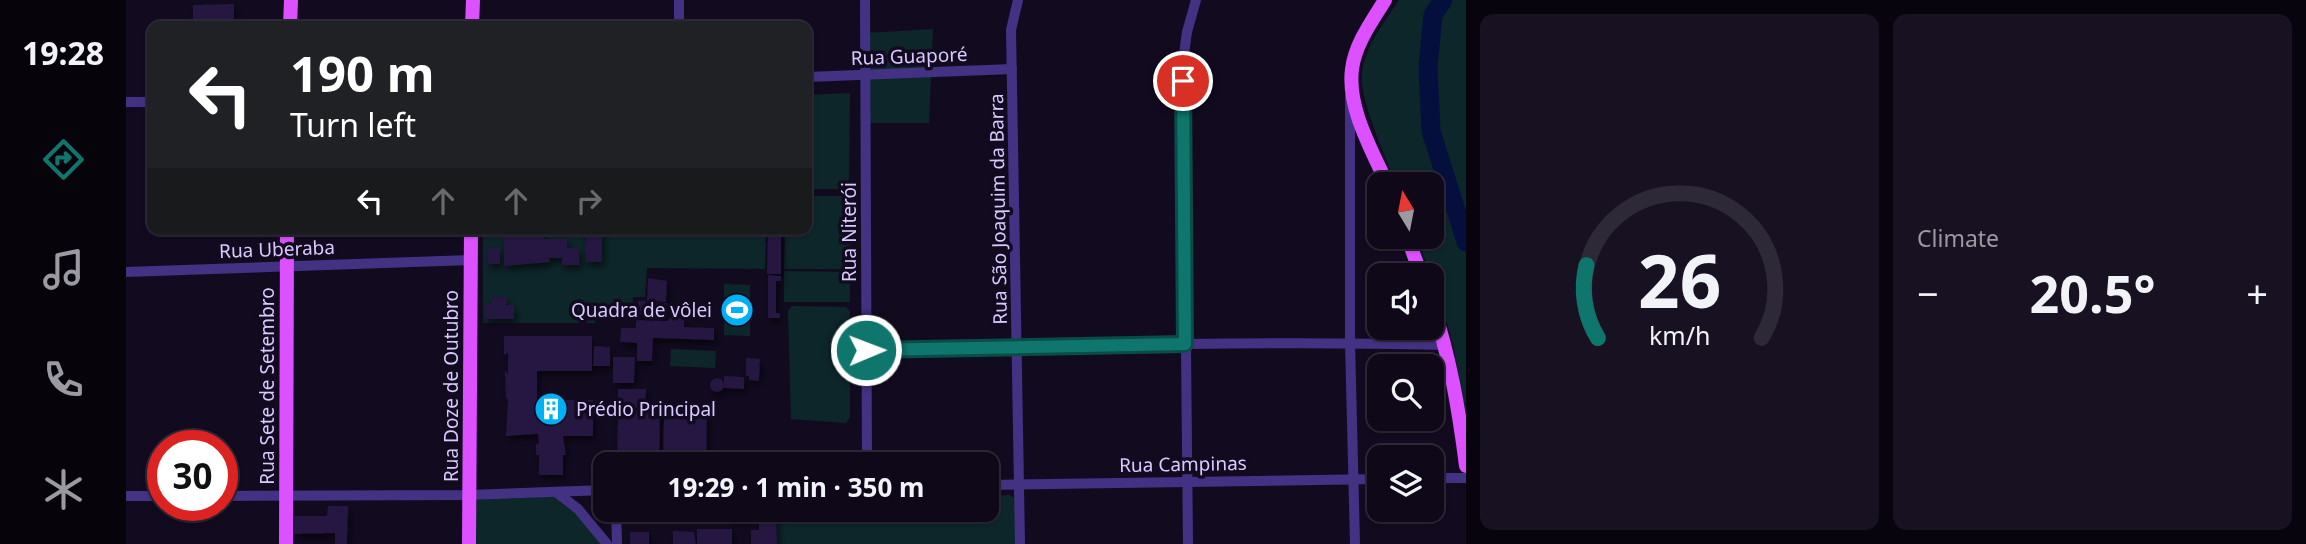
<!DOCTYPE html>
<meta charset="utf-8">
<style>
:root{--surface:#0e0818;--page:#171121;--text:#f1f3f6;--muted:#9b9aa2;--line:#2e2937;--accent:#0f766e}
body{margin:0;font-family:"Noto Sans",sans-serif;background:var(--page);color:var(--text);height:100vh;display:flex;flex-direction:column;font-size:26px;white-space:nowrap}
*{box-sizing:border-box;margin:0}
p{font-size:23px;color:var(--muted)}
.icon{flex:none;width:38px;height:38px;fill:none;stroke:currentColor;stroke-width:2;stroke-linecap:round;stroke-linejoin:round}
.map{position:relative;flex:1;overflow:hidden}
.side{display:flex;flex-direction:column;gap:14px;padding:14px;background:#08040d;width:840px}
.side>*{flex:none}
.hud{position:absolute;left:21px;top:21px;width:665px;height:214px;border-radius:14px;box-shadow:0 2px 5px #0004,0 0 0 2px var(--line);background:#202124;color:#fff;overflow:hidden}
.needle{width:46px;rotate:350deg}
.buttons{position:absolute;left:1241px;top:172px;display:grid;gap:14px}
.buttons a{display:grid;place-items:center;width:77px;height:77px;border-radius:14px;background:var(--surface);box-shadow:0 2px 5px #0004,0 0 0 2px var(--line);font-size:35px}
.speed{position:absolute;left:21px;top:430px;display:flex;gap:14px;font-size:35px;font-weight:700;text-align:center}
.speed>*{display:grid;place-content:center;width:91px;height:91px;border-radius:50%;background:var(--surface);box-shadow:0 2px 5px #0004,0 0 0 2px var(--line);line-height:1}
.speed .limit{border:10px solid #d22;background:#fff;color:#111}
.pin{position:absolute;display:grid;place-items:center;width:60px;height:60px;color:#fff;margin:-30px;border:4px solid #fff;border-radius:50%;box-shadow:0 2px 7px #0007}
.me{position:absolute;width:77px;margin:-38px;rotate:89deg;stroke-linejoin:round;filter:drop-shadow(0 0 5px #0008)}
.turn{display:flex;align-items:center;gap:24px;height:147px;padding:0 28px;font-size:32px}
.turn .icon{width:91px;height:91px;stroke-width:2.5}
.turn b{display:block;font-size:49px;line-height:60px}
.lanes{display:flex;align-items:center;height:66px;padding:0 28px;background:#0003;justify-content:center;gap:35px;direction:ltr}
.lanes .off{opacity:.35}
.big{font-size:52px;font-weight:700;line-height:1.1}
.side .tile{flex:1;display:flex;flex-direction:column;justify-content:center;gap:10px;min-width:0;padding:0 24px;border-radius:14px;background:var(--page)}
.side .dial{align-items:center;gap:0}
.dial svg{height:182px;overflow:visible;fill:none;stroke:var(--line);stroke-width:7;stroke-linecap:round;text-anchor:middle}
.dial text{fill:var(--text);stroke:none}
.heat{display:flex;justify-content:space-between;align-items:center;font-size:38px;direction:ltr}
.side .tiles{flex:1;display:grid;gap:14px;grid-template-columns:repeat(2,1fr)}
.trip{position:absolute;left:467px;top:452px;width:406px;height:70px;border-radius:14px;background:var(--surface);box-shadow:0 2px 5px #0004,0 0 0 2px var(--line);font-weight:700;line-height:70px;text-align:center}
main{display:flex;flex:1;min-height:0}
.dock{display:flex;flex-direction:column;width:126px;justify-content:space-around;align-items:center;background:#06030a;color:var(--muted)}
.dock .icon{width:49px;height:49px}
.dock .on{color:var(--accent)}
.dock b{font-size:32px;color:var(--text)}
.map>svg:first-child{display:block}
.green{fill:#0d262a}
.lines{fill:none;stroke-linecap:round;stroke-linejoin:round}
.river{stroke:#050f3e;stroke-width:19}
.building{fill:#261542;filter:url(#shadow)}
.minor{stroke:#433283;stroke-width:10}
.major{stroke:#dd50ff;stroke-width:14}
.route-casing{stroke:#0a4d48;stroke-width:18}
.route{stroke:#0f766e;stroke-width:12}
.labels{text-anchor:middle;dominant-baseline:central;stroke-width:7;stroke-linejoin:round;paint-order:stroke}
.street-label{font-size:19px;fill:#d9c9ff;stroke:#120b20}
.poi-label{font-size:19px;fill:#d9c9ff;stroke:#120b20;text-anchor:end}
</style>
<main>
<nav class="dock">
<b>19:28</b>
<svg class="icon on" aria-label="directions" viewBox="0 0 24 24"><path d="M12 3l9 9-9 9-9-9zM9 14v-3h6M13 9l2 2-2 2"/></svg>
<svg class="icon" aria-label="music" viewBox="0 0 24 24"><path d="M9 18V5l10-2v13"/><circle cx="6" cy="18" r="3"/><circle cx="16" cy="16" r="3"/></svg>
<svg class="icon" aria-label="phone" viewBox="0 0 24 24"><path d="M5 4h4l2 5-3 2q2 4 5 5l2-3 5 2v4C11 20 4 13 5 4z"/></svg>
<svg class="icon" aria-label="climate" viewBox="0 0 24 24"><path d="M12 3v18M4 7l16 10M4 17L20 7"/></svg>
</nav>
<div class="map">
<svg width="1340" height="544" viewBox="0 0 1340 544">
<defs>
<filter id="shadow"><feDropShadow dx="2.5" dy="4.5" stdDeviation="3.5" flood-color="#0009"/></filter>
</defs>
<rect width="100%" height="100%" fill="#120b20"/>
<!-- green -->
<g class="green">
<path d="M 1273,0 L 1340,0 L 1340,421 L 1327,343 L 1306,275 L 1289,236 L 1306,236 L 1306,184 L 1270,184 C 1261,159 1232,98 1236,73 C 1239,46 1258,23 1273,0 Z"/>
<path d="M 807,29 L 803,123 L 738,123 L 739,33 Z"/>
<path d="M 724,93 L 723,189 L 681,189 L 681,95 Z"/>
<path d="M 681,196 L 724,196 L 724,269 L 658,269 L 659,229 L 681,229 Z"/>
<path d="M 357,229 L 640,229 L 639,269 L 521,268 L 519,297 L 507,297 L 506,315 L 469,314 L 469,323 L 357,323 Z"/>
<path d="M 658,271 L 724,272 L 724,302 L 658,302 Z"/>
<path d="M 598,284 L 624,285 L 624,336 L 598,335 Z"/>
<path d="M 666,306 L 720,307 L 724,311 L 724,417 L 720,423 L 665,419 L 662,311 Z"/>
<path d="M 545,349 L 590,351 L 589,368 L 544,366 Z"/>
<path d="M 883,495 L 891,499 L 894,544 L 651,544 L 650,509 L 861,509 L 861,496 Z"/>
<path d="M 432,496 L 441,503 L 477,544 L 348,544 L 348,500 Z"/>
</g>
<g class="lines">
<!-- river -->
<path class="river" d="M 1317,0 L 1307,15 L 1302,67 L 1305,131 L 1340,242"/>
</g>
<!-- building -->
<g class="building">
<path d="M 108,4 L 108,26 L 57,26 L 57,19 L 67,19 L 67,5 Z"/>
<path d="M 399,229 L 405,229 L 405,233 L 406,229 L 418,231 L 418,239 L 441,239 L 441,248 L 452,248 L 454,265 L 436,265 L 436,258 L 423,258 L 424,262 L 378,266 L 378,231 L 391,231 L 391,234 L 396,234 Z"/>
<path d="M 459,229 L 476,230 L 476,262 L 460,262 Z"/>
<path d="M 642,229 L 655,229 L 655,274 L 641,274 Z"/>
<rect x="362" y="248" width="12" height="16"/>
<path d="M 642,275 L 655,276 L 655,281 L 650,281 L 650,313 L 654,313 L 654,318 L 642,318 Z"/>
<path d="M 522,278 L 541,281 L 540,302 L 521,301 Z"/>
<path d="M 366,297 L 381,297 L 380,305 L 388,305 L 388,319 L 359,319 L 359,304 L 366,304 Z"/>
<path d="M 512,301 L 520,301 L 520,315 L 511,315 Z"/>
<path d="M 521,302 L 541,303 L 540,317 L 521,316 Z"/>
<path d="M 543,318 L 558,318 L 558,327 L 588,328 L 588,340 L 527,338 L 526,361 L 511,361 L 511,343 L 494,342 L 495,328 L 510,328 L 510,320 L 542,321 Z"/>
<path d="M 378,336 L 466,336 L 466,371 L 411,371 L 411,400 L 467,400 L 467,436 L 437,436 L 440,455 L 437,455 L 437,475 L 413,475 L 413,455 L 410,455 L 410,444 L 413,444 L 412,434 L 380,436 L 382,398 L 380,400 L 379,371 L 382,374 L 382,353 L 378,355 Z"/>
<path d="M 468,346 L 484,347 L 484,366 L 467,366 Z"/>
<path d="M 487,357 L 509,357 L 508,383 L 487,383 Z"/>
<path d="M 620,358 L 634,359 L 633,381 L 623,380 L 623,376 L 620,376 Z"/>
<path d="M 598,376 L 618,377 L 618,389 L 598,388 Z"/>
<circle cx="591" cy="385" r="7"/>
<path d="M 492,389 L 520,389 L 519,408 L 492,408 Z"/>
<path d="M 492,410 L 534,410 L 533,464 L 491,464 Z"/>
<path d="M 538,410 L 581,411 L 580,464 L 537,464 Z"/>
<path d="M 202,506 L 222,506 L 221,544 L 209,544 L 209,533 L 168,534 L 168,516 L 201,516 Z"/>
<path d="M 603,509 L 650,509 L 651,544 L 625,544 L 625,530 L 633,530 L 633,518 L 603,518 Z"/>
<rect x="571" y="529" width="35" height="15"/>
<path d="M 547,531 L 568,532 L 570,544 L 547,544 Z"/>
<rect x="504" y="532" width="19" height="12"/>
</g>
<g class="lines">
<!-- minor -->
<g class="minor">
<path d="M 553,0 L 553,26"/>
<path d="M 739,0 L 741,464"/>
<path d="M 892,0 L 885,30 L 894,544"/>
<path d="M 681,77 L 886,69"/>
<path d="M 1224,95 L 1224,342 L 1229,544"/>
<path d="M 0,102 L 26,102"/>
<path d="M 0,272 L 345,260"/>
<path d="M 740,350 C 933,347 1126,340 1320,345"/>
<path d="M 1306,478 L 1340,478"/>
<path d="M 861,485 L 1253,479"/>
<path d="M 430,492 L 452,509 L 481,544"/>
<path d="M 0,496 L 37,496"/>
<path d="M 96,496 L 343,495 L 480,490"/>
<path d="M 490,509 L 491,544"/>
<path d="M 1062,544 L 1057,61 L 1061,32 L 1070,0"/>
</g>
<!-- major -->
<g class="major">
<path d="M 1259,0 C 1246,21 1229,44 1226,69 C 1221,108 1246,150 1261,184"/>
<path d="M 164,26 L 165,0"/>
<path d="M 346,26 L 347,0"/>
<path d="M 1281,236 L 1295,275"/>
<path d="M 1306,304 C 1324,357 1333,410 1340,466"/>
<path d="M 160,544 L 161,229"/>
<path d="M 343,544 L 345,229"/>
</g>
</g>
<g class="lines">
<defs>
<path id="route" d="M 740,350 L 1059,344 L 1057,81"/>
</defs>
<!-- route casing -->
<use href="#route" class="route-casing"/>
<!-- route -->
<use href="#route" class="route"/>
</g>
<!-- icons -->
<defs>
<symbol id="stadium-disc" viewBox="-11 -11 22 22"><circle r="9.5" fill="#00b0f4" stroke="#120b20"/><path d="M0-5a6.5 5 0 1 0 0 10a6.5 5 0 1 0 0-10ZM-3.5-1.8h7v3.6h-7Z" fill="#fff"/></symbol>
<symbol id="building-disc" viewBox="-11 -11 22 22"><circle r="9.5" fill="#00b0f4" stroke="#120b20"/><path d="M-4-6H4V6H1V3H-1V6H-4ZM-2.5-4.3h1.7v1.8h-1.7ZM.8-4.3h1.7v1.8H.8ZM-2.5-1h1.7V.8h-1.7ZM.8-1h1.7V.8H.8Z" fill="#fff"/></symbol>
</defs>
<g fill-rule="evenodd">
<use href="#stadium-disc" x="592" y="291" width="38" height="38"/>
<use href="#building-disc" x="406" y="390" width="38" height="38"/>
</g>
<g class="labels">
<!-- street labels -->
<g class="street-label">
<text transform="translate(783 56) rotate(-2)">Rua Guaporé</text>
<text transform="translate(872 209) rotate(-91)">Rua São Joaquim da Barra</text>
<text transform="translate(723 232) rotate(-90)">Rua Niterói</text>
<text transform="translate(151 249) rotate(-2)">Rua Uberaba</text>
<text transform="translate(141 386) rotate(-90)">Rua Sete de Setembro</text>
<text transform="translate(325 386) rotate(-90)">Rua Doze de Outubro</text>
<text transform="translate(1057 464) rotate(-1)">Rua Campinas</text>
</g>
<!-- poi labels -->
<g class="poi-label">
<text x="586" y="310">Quadra de vôlei</text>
<text x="450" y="409" text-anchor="start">Prédio Principal</text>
</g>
</g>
</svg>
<div class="buttons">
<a><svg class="needle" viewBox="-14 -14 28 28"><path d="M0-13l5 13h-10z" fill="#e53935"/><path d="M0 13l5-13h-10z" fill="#9b9aa2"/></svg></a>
<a><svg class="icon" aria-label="sound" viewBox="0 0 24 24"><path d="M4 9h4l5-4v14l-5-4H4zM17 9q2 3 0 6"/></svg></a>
<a><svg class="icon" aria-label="search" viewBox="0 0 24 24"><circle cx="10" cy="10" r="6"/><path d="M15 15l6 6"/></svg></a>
<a><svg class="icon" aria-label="layers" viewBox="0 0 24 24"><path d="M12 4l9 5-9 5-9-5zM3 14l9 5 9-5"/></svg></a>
</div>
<div class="speed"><div class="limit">30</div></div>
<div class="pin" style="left:1057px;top:81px;background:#d93025"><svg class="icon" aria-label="arrive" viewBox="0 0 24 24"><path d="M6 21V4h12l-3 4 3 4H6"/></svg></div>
<svg class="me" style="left:740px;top:350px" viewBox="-20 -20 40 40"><circle r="17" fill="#0f766e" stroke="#fff" stroke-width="3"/><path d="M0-11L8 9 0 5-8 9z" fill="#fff"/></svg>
<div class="trip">19:29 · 1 min · 350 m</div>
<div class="hud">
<div class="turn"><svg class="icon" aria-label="left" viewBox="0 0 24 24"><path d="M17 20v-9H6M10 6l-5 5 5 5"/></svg><div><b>190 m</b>Turn left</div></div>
<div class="lanes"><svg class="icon" aria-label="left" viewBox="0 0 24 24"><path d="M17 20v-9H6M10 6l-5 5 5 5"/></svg><svg class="icon off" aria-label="ahead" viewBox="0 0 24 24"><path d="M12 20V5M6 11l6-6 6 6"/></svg><svg class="icon off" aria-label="ahead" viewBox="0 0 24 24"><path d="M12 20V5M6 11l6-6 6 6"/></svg><svg class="icon off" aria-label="right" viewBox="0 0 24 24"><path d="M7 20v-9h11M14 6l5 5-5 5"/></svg></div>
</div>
</div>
<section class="side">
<div class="tiles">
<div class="tile dial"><svg viewBox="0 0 100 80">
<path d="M14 69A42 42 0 1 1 86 69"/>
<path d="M14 69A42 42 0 0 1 9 37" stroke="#0f766e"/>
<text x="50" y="56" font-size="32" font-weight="700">26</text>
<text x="50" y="72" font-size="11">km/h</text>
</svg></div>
<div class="tile"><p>Climate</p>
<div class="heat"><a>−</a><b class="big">20.5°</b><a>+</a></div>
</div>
</div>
</section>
</main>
